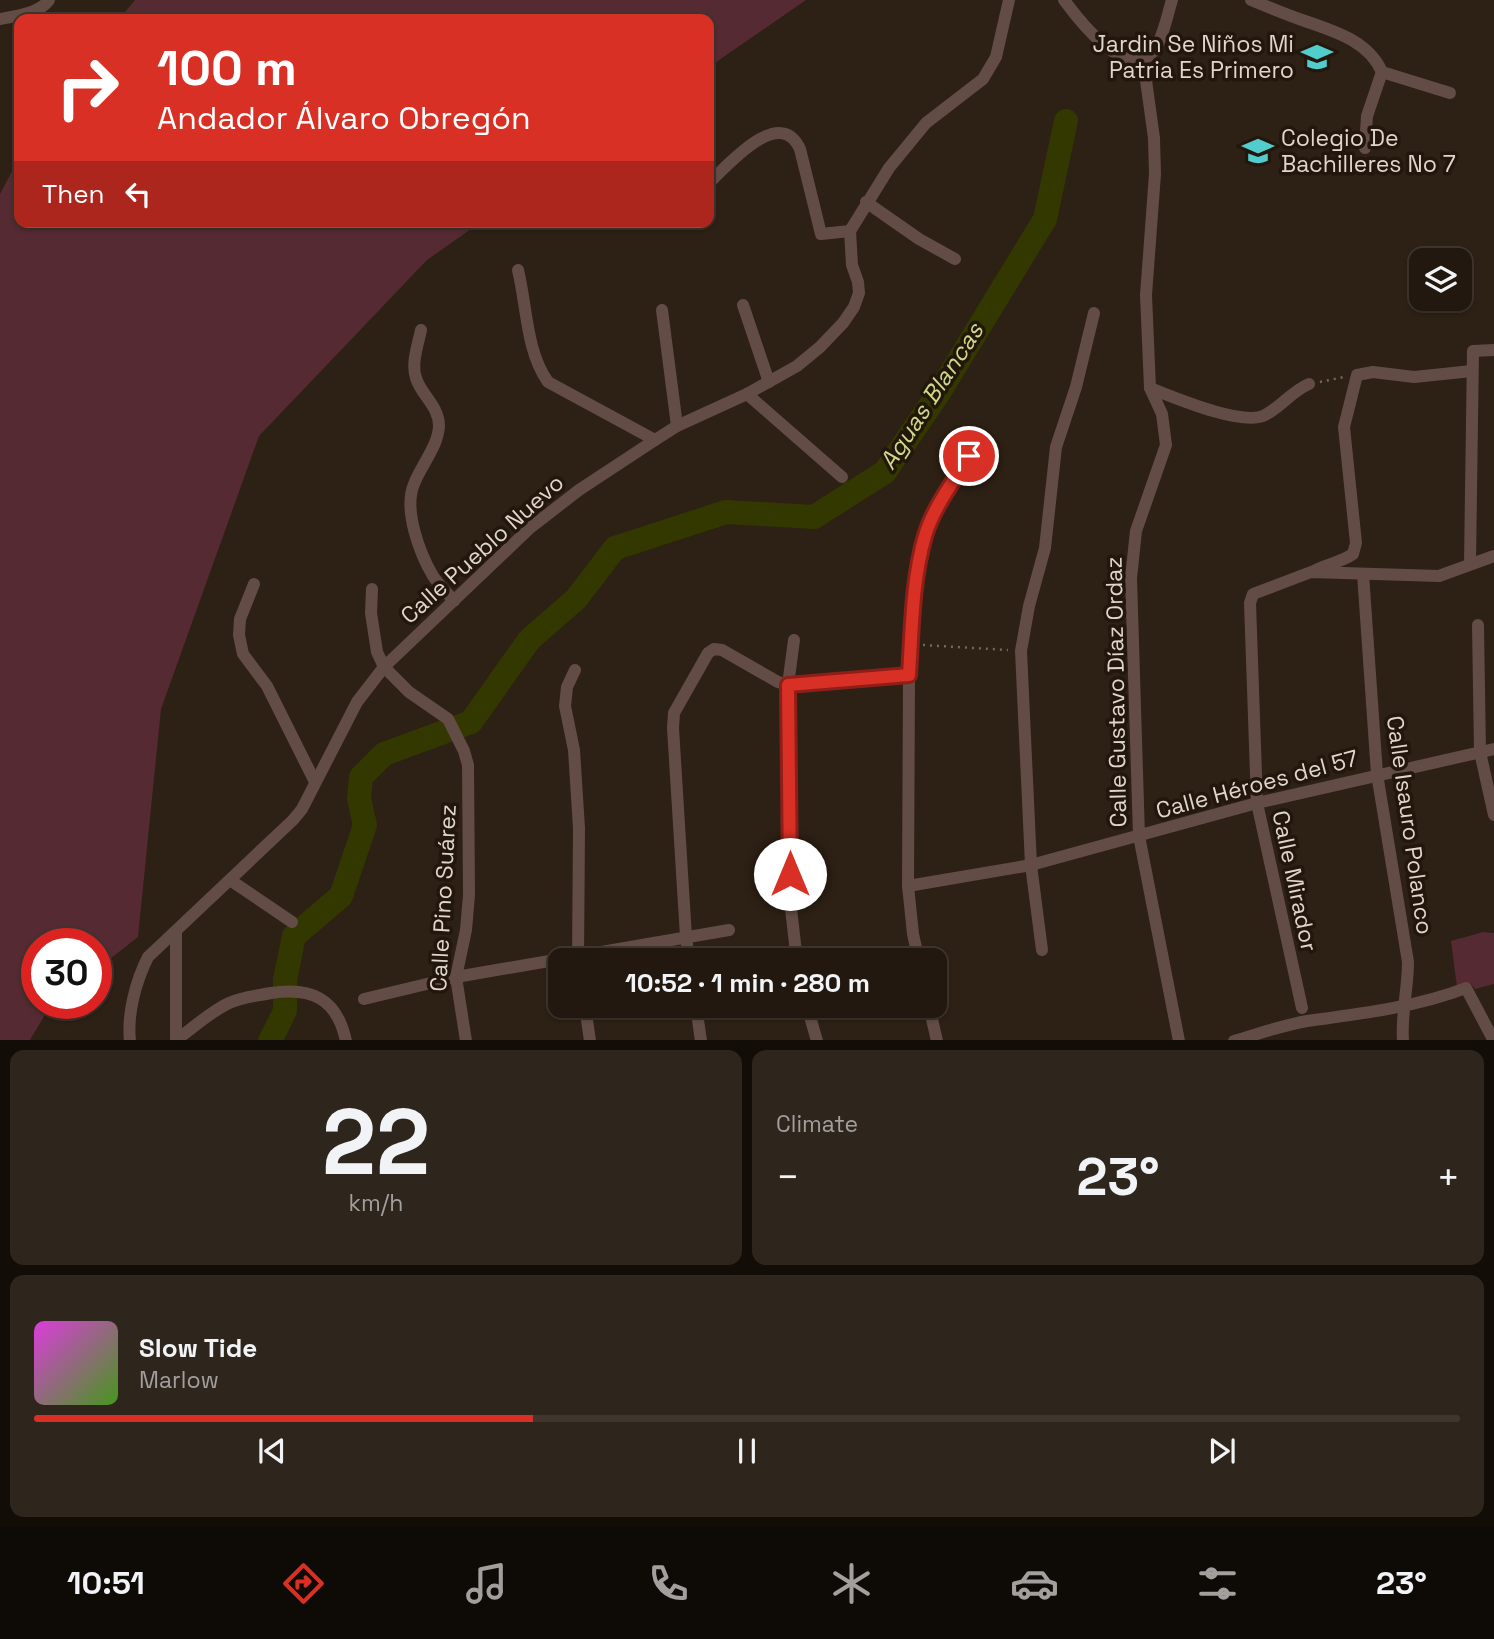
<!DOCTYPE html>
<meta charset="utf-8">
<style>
:root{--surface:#22180f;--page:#2e251d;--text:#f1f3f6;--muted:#a2a09e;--line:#3f372f;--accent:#d93025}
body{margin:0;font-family:"Space Grotesk",sans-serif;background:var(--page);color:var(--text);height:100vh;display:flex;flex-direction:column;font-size:26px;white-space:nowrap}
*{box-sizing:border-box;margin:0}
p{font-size:23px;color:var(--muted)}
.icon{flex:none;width:38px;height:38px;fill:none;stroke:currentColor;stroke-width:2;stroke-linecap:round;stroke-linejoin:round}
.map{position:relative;height:1040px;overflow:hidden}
.drawer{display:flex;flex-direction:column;gap:10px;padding:10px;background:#130d08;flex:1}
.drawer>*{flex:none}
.top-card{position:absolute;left:14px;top:14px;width:700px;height:214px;border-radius:14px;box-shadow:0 2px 5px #0004,0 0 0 2px var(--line);background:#d93025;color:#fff;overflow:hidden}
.tools{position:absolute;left:1409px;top:248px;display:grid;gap:14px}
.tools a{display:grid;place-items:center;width:63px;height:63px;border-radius:14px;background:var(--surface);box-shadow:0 2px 5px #0004,0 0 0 2px var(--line);font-size:35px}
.speed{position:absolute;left:21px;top:928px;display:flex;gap:14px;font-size:35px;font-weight:700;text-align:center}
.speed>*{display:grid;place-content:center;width:91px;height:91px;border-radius:50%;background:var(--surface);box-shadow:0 2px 5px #0004,0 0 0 2px var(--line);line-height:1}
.speed .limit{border:10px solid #d22;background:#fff;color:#111}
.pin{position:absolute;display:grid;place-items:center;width:60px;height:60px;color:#fff;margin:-30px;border:4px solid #fff;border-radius:50%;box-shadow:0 2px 7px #0007}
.me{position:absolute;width:77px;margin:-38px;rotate:0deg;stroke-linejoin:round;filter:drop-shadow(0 0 5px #0008)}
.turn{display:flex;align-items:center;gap:24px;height:147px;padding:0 28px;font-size:32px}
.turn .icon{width:91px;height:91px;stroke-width:2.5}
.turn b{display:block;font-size:49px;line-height:60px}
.then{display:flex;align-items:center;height:66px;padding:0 28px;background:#0003;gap:14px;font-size:26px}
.big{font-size:52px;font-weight:600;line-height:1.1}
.drawer .card{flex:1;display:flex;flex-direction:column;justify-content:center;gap:10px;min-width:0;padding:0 24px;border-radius:14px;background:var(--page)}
.drawer .dial{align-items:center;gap:0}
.dial b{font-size:91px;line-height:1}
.song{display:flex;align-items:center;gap:21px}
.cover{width:84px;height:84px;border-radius:10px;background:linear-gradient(135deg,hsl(300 70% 55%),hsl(100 70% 35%))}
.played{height:7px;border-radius:4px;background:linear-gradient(90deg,var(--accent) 35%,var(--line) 35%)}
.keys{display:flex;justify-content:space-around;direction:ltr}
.heat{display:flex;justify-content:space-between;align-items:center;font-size:38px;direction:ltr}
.drawer .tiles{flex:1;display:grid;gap:10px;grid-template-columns:1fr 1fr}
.card:last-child{grid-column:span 2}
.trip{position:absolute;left:548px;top:948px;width:399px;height:70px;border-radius:14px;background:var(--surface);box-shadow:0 2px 5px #0004,0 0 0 2px var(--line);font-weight:600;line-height:70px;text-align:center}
.tab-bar{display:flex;height:112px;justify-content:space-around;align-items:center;background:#0e0a06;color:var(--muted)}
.tab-bar .icon{width:49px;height:49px}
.tab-bar .on{color:var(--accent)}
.tab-bar b{font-size:32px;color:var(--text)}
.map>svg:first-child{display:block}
.green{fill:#552a32}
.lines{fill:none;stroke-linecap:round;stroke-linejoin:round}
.river{stroke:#333801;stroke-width:24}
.path{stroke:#74685e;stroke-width:2.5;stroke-dasharray:2 5;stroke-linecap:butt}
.street{stroke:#634c46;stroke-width:12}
.route-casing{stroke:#8d1f18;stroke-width:18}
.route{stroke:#d93025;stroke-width:12}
.labels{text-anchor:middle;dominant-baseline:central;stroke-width:7;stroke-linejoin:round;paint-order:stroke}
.poi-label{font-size:23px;fill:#dfd6ce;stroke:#23160b;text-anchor:end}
.street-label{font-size:23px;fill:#dfd6ce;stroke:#23160b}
.water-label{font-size:24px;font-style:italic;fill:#cdd98a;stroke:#23160b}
</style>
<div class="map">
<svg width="1494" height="1041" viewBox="0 0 1494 1041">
<rect width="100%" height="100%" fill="#2d2014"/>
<!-- green -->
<g class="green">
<path d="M 135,0 L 806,0 L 709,67 L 709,19 L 119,19 Z"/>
<path d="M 19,158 L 19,222 L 481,222 L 427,260 L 259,436 L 161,709 L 138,937 L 96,970 L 96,943 L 37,943 L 37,1003 L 56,1003 L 49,1008 L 30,1040 L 0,1041 L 0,194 Z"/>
<path d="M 1483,932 L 1494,933 L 1494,984 L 1475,989 L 1470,983 L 1457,987 L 1451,941 Z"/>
</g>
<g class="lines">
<!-- river -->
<path class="river" d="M 270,1041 L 285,1011 L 285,980 L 294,936 L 341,896 L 365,825 L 359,799 L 361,777 L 384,754 L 471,722 L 529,640 L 576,599 L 615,548 L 726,512 L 814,517 L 885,472 L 940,391 L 1045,219 L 1066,121"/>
<!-- path -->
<g class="path">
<path d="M 1320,382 L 1344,377"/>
<path d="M 923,645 L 1008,650"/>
</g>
<!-- street -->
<g class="street">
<path d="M 1064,0 C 1078,19 1127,83 1153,52 C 1163,39 1167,16 1172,0"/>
<path d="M 1251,0 C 1268,7 1285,14 1302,20 C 1333,31 1368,40 1382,72"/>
<path d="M 0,19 C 16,16 40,13 49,0"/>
<path d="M 1143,59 L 1154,138 L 1155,174 L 1146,295 L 1150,388 L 1162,414 L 1166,445 L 1136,531 L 1131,578 L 1139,836 L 1179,1041"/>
<path d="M 1382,72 L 1450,93"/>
<path d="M 1365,148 L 1367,116 L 1382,72"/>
<path d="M 709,183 C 729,164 780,105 800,149 L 821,234 L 850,231"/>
<path d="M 866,202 L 919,239 L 955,259"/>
<path d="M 518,270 C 527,307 526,351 548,382 L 655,440"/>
<path d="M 743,305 L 769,382"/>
<path d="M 662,310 L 677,426"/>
<path d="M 421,330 C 418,345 411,363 416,378 C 421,395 439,406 439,426 C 438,447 421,465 414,484 C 403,510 420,554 433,576 C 439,585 447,593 454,601"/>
<path d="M 1150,388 C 1173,397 1243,427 1265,415 C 1281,407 1292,391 1309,384"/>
<path d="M 747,394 L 842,477"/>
<path d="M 1470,563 L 1473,351 L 1494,350"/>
<path d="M 1312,572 C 1325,564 1340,563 1353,554 L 1356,543 L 1344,427 L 1357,375 L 1373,372 L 1414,377 L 1472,371"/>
<path d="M 1363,574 L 1377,774 L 1408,962 C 1408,989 1401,1013 1403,1041"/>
<path d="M 254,584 L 240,619 L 239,635 L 243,654 L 267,686 L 315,782"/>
<path d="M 372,589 L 371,613 L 377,652 L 384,667 L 409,692 L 448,719 L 464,751 L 468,765 L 469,895 L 466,930 L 456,977 L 466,1041"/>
<path d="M 1478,625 L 1480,752 L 1494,815"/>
<path d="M 794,640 L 788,685 L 790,729 L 790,900 L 797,961"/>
<path d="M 575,670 L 567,687 L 565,706 L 574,750 L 579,828 L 578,960"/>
<path d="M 230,880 L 292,922"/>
<path d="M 908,886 L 1031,865 L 1257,803 L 1494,749"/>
<path d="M 176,931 L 176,1041"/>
<path d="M 1042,950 L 1031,865 L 1021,651 L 1029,606 L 1045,548 L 1056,447 L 1076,387 L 1094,313"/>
<path d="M 689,961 L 686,937 L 673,728 L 674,713 L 708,653 L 714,649 L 722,650 L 778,682 L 788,685 L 909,675"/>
<path d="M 919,961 L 913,934 L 908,886 L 909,675 L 919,561 L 926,534 L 937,509 L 969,456"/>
<path d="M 364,999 L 456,977 L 729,930"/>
<path d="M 585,1006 L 590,1041"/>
<path d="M 696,1006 L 701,1041"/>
<path d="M 807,1006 L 817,1041"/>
<path d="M 929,1006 L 937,1041"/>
<path d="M 1302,1008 L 1257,803 L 1250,603 L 1253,594 L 1311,572 L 1439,576 L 1494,556"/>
<path d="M 176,1040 C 193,1028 210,1012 229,1003 C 243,997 256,996 271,993 C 311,987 337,998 346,1041"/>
<path d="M 130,1041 C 127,1013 136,981 148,957 L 293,820 L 302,809 L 357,702 L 384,667 L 530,528 L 579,490 L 655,440 L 677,426 L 747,394 L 797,366 L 820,347 L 843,323 L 854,307 L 859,293 L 858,282 L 852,265 L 850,231 L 889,168 L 926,123 L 983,79 L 996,57 L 1009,0"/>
<path d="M 1234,1041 C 1258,1034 1283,1025 1307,1021 C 1359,1014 1417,1007 1466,988 L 1494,1041"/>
</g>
</g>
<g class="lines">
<defs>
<path id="route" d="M 790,874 L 788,685 L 909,675 C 912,630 912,580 925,536 C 933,508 954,481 969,456"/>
</defs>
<!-- route casing -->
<use href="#route" class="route-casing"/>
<!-- route -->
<use href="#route" class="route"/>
</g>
<!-- icons -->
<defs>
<symbol id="school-bare" viewBox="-9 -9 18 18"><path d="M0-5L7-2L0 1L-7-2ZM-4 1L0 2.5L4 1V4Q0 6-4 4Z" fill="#52cdce" stroke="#23160b" stroke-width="2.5" paint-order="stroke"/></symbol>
</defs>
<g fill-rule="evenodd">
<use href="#school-bare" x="1295" y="35" width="44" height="44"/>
<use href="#school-bare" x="1236" y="129" width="44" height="44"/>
</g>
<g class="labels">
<!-- poi labels -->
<g class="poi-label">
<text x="1294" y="44">Jardin Se Niños Mi<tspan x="1294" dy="26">Patria Es Primero</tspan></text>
<text x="1281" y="138" text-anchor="start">Colegio De<tspan x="1281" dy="26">Bachilleres No 7</tspan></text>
</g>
<!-- street labels -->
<g class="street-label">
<text transform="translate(482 549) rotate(-42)">Calle Pueblo Nuevo</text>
<text transform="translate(1116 692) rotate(-91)">Calle Gustavo Díaz Ordaz</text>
<text transform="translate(1257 784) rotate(-15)">Calle Héroes del 57</text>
<text transform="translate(1410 825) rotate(82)">Calle Isauro Polanco</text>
<text transform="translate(1295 881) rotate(78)">Calle Mirador</text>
<text transform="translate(443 898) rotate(-87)">Calle Pino Suárez</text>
</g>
<!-- water labels -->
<g class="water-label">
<text transform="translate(931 396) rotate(-57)">Aguas Blancas</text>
</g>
</g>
</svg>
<div class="tools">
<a><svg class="icon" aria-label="layers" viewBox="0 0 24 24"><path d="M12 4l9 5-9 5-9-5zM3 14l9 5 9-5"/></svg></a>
</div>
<div class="speed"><div class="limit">30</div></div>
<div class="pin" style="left:969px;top:456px;background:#d93025"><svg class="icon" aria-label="arrive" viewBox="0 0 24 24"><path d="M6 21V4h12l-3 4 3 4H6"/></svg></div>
<svg class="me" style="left:790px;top:874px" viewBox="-20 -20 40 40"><circle r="19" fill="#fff"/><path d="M0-13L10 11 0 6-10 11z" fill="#d93025"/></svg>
<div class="trip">10:52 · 1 min · 280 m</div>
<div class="top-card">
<div class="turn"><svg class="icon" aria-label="right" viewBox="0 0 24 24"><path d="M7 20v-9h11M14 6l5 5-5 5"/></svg><div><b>100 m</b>Andador Álvaro Obregón</div></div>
<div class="then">Then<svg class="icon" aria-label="left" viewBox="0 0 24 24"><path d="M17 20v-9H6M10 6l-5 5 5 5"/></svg></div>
</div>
</div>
<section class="drawer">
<div class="tiles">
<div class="card dial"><b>22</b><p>km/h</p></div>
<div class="card"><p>Climate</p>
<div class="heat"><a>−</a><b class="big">23°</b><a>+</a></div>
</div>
<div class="card">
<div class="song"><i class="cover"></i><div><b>Slow Tide</b><p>Marlow</p></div></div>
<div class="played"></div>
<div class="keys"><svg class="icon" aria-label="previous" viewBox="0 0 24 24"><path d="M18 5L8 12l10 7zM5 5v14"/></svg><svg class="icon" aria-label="pause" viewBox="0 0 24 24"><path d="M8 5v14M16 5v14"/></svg><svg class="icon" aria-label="next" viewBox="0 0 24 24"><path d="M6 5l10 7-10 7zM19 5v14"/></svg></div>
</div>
</div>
</section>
<nav class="tab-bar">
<b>10:51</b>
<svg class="icon on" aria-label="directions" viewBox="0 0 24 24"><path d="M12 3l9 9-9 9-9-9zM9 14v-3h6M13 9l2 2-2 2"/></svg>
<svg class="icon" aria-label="music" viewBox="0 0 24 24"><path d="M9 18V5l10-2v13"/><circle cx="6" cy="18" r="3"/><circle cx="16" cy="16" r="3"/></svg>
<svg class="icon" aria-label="phone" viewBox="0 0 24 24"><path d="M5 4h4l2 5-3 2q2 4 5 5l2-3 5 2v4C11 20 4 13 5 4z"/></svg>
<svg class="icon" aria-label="climate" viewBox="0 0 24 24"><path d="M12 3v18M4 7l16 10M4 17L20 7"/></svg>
<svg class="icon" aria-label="car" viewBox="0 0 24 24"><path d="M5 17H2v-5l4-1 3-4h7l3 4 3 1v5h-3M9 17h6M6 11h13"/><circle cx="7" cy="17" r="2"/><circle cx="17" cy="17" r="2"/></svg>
<svg class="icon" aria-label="filters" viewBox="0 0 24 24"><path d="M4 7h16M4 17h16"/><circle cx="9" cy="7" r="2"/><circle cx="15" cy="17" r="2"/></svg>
<b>23°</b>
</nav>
